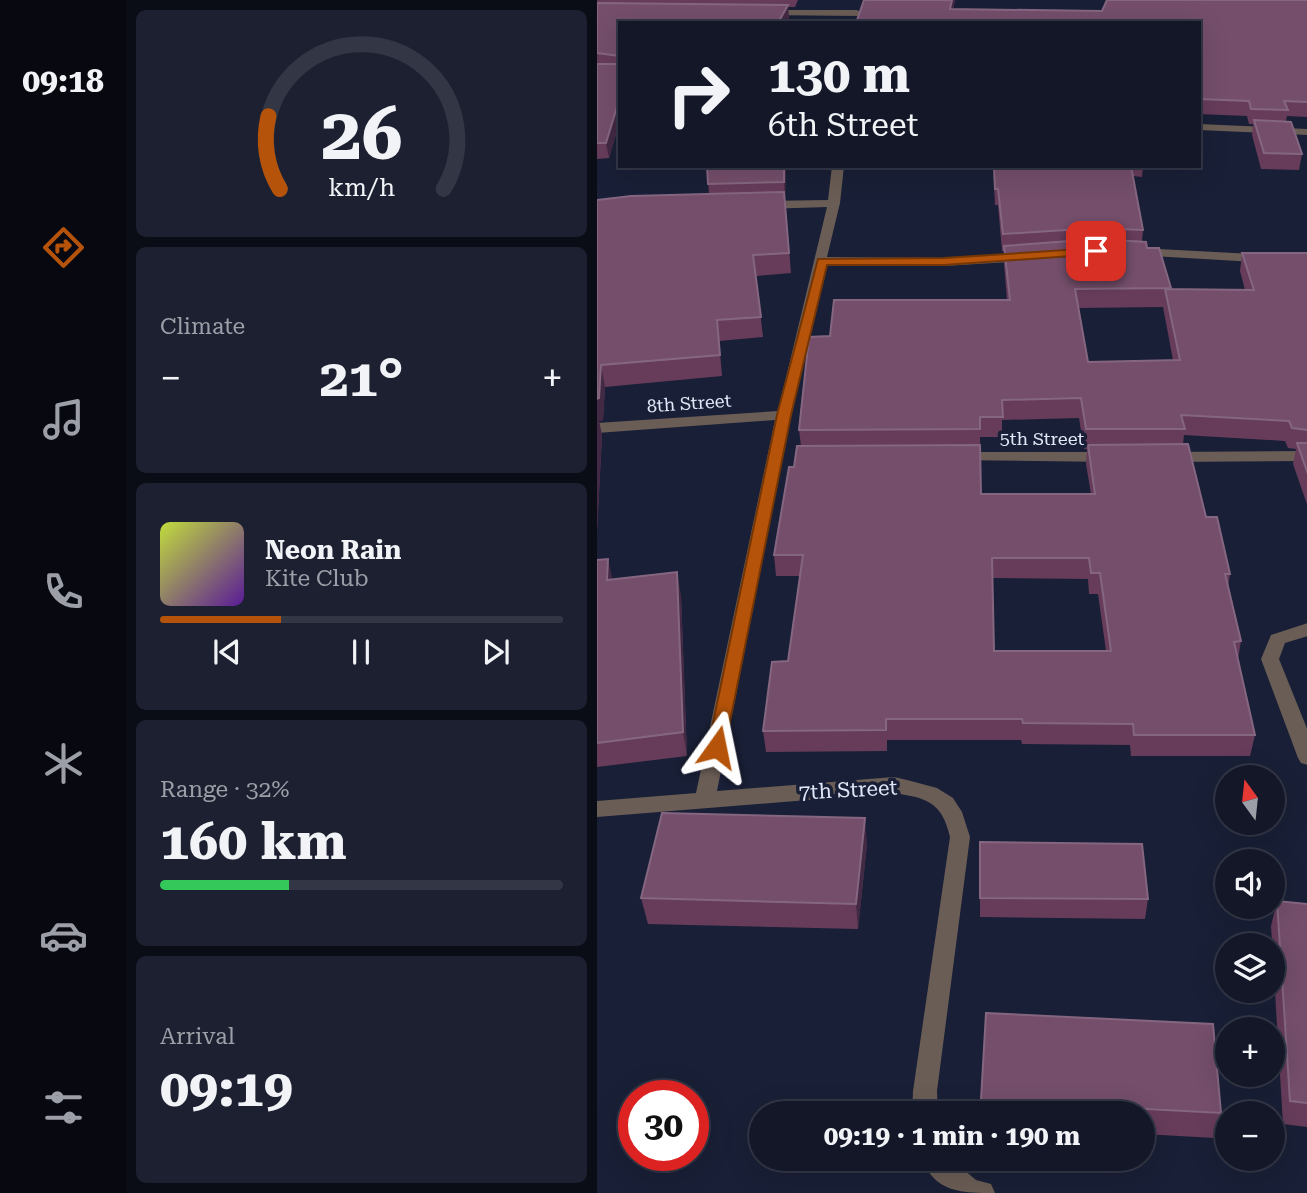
<!DOCTYPE html>
<meta charset="utf-8">
<style>
:root{--surface:#131728;--page:#1c2030;--text:#f1f3f6;--muted:#9d9fa8;--line:#323645;--accent:#b45309}
body{margin:0;font-family:"Roboto Serif",serif;background:var(--page);color:var(--text);height:100vh;display:flex;flex-direction:column;font-size:26px;white-space:nowrap}
*{box-sizing:border-box;margin:0}
p{font-size:23px;color:var(--muted)}
.icon{flex:none;width:38px;height:38px;fill:none;stroke:currentColor;stroke-width:2;stroke-linecap:round;stroke-linejoin:round}
.map{position:relative;flex:1;overflow:hidden}
.drawer{display:flex;flex-direction:column;gap:10px;padding:10px;background:#0a0d16;width:471px}
.drawer>*{flex:none}
.banner{position:absolute;left:21px;top:21px;width:583px;height:147px;border-radius:0px;box-shadow:0 7px 28px #0002,0 0 0 2px var(--line);background:#131728;color:var(--text);overflow:hidden}
.needle{width:46px;rotate:345deg}
.tools{position:absolute;left:618px;top:765px;display:grid;gap:14px}
.tools a{display:grid;place-items:center;width:70px;height:70px;border-radius:50%;background:var(--surface);box-shadow:0 7px 28px #0002,0 0 0 2px var(--line);font-size:35px}
.speed{position:absolute;left:21px;top:1080px;display:flex;gap:14px;font-size:35px;font-weight:700;text-align:center}
.speed>*{display:grid;place-content:center;width:91px;height:91px;border-radius:50%;background:var(--surface);box-shadow:0 7px 28px #0002,0 0 0 2px var(--line);line-height:1}
.speed .limit{border:10px solid #d22;background:#fff;color:#111}
.pin{position:absolute;display:grid;place-items:center;width:60px;height:60px;color:#fff;margin:-30px;border-radius:14px;box-shadow:0 4px 10px #0006}
.me{position:absolute;width:77px;margin:-38px;rotate:12deg;stroke-linejoin:round;filter:drop-shadow(0 0 5px #0008)}
.turn{display:flex;align-items:center;gap:24px;height:147px;padding:0 35px;font-size:32px}
.turn .icon{width:91px;height:91px;stroke-width:2.5}
.turn b{display:block;font-size:49px;line-height:60px}
.big{font-size:52px;font-weight:700;line-height:1.1}
.drawer .widget{flex:1;display:flex;flex-direction:column;justify-content:center;gap:10px;min-width:0;padding:0 24px;border-radius:10px;background:var(--page)}
.drawer .dial{align-items:center;gap:0}
.dial svg{height:182px;overflow:visible;fill:none;stroke:var(--line);stroke-width:7;stroke-linecap:round;text-anchor:middle}
.dial text{fill:var(--text);stroke:none}
.song{display:flex;align-items:center;gap:21px}
.cover{width:84px;height:84px;border-radius:10px;background:linear-gradient(135deg,hsl(70 70% 55%),hsl(270 70% 35%))}
.played{height:7px;border-radius:4px;background:linear-gradient(90deg,var(--accent) 30%,var(--line) 30%)}
.keys{display:flex;justify-content:space-around;direction:ltr}
.heat{display:flex;justify-content:space-between;align-items:center;font-size:38px;direction:ltr}
.charge{height:10px;border-radius:5px;background:linear-gradient(90deg,#34c759 32%,var(--line) 0)}
.trip{position:absolute;left:152px;top:1101px;width:406px;height:70px;border-radius:35px;background:var(--surface);box-shadow:0 7px 28px #0002,0 0 0 2px var(--line);font-weight:700;line-height:70px;text-align:center}
main{display:flex;flex:1;min-height:0}
.tabs{display:flex;flex-direction:column;width:126px;justify-content:space-around;align-items:center;background:#080910;color:var(--muted)}
.tabs .icon{width:49px;height:49px}
.tabs .active{color:var(--accent)}
.tabs b{font-size:32px;color:var(--text)}
.map>svg:first-child{display:block}
.lines{fill:none;stroke-linecap:round;stroke-linejoin:round}
.minor{fill:#6a5d56;fill-rule:evenodd}
.wall{fill:#663c5a;fill-rule:evenodd}
.shaded-wall{fill:#422944}
.building{fill:#744e6b;stroke:#856681;stroke-width:2;fill-rule:evenodd}
.route{fill:#b45309;stroke:#753606;stroke-width:2}
.labels{text-anchor:middle;dominant-baseline:central;stroke-width:7;stroke-linejoin:round;paint-order:stroke}
.street-label{font-size:18px;fill:#e2e7f7;stroke:#191f36}
.near-street-label{font-size:21px;fill:#e2e7f7;stroke:#191f36}
</style>
<main>
<nav class="tabs">
<b>09:18</b>
<svg class="icon active" aria-label="directions" viewBox="0 0 24 24"><path d="M12 3l9 9-9 9-9-9zM9 14v-3h6M13 9l2 2-2 2"/></svg>
<svg class="icon" aria-label="music" viewBox="0 0 24 24"><path d="M9 18V5l10-2v13"/><circle cx="6" cy="18" r="3"/><circle cx="16" cy="16" r="3"/></svg>
<svg class="icon" aria-label="phone" viewBox="0 0 24 24"><path d="M5 4h4l2 5-3 2q2 4 5 5l2-3 5 2v4C11 20 4 13 5 4z"/></svg>
<svg class="icon" aria-label="climate" viewBox="0 0 24 24"><path d="M12 3v18M4 7l16 10M4 17L20 7"/></svg>
<svg class="icon" aria-label="car" viewBox="0 0 24 24"><path d="M5 17H2v-5l4-1 3-4h7l3 4 3 1v5h-3M9 17h6M6 11h13"/><circle cx="7" cy="17" r="2"/><circle cx="17" cy="17" r="2"/></svg>
<svg class="icon" aria-label="filters" viewBox="0 0 24 24"><path d="M4 7h16M4 17h16"/><circle cx="9" cy="7" r="2"/><circle cx="15" cy="17" r="2"/></svg>
</nav>
<section class="drawer">
<div class="widget dial"><svg viewBox="0 0 100 80">
<path d="M14 69A42 42 0 1 1 86 69"/>
<path d="M14 69A42 42 0 0 1 9 37" stroke="#b45309"/>
<text x="50" y="56" font-size="32" font-weight="700">26</text>
<text x="50" y="72" font-size="11">km/h</text>
</svg></div>
<div class="widget"><p>Climate</p>
<div class="heat"><a>−</a><b class="big">21°</b><a>+</a></div>
</div>
<div class="widget">
<div class="song"><i class="cover"></i><div><b>Neon Rain</b><p>Kite Club</p></div></div>
<div class="played"></div>
<div class="keys"><svg class="icon" aria-label="previous" viewBox="0 0 24 24"><path d="M18 5L8 12l10 7zM5 5v14"/></svg><svg class="icon" aria-label="pause" viewBox="0 0 24 24"><path d="M8 5v14M16 5v14"/></svg><svg class="icon" aria-label="next" viewBox="0 0 24 24"><path d="M6 5l10 7-10 7zM19 5v14"/></svg></div>
</div>
<div class="widget"><p>Range · 32%</p><b class="big">160 km</b><div class="charge"></div></div>
<div class="widget"><p>Arrival</p><b class="big">09:19</b></div>
</section>
<div class="map">
<svg width="711" height="1193" viewBox="0 0 711 1193">
<rect width="100%" height="100%" fill="#191f36"/>
<g class="lines">
<!-- minor -->
<g class="minor">
<path d="M 165,10 L 260,10 L 265,13 L 260,16 L 168,15 Z"/>
<path d="M 602,124 L 711,129 L 711,135 L 602,130 Z"/>
<path d="M 235,166 L 247,166 L 243,203 L 230,257 L 347,258 L 431,253 L 437,257 L 431,261 L 347,266 L 229,265 L 194,415 L 120,791 L 297,777 L 310,780 L 340,788 L 356,798 L 365,812 L 373,837 L 340,1091 L 341,1113 L 315,1113 L 316,1091 L 353,837 C 345,802 330,798 297,793 L 0,817 L 0,801 L 99,793 L 178,420 L 0,433 L 0,423 L 181,411 L 230,207 L 167,209 L 161,205 L 167,201 L 231,200 Z"/>
<path d="M 542,248 L 711,257 L 711,265 L 538,255 L 538,249 Z"/>
<path d="M 711,451 L 711,461 L 570,462 L 562,457 L 570,452 Z"/>
<path d="M 360,452 L 514,452 L 522,457 L 514,462 L 355,460 L 352,457 L 355,454 Z"/>
<path d="M 711,623 L 711,636 L 688,643 L 682,659 L 711,731 L 711,765 L 704,763 L 701,758 L 664,659 L 674,635 Z"/>
<path d="M 325,1158 L 353,1158 L 379,1180 L 394,1184 L 398,1193 C 366,1193 337,1193 325,1158 Z"/>
</g>
</g>
<!-- wall -->
<g class="wall">
<path d="M 0,0 L 201,0 L 198,7 L 191,7 L 192,18 L 190,23 L 23,23 L 23,121 L 12,158 L 0,159 Z"/>
<path d="M 267,0 L 358,0 L 356,9 L 505,11 L 711,0 L 711,117 L 690,116 L 689,121 L 705,154 L 702,170 L 664,169 L 655,135 L 656,124 L 652,124 L 650,116 L 602,114 L 602,23 L 259,23 Z"/>
<path d="M 110,166 L 189,166 L 188,198 L 194,273 L 159,276 L 166,337 L 122,341 L 125,376 L 8,387 L 6,420 L 2,421 L 5,435 L 0,532 L 0,200 L 112,194 Z"/>
<path d="M 396,166 L 546,166 L 545,177 L 536,176 L 546,230 L 545,241 L 574,289 L 648,290 L 643,271 L 645,253 L 711,253 L 711,507 L 696,464 L 699,449 L 691,448 L 688,441 L 587,435 L 586,444 L 609,517 L 633,574 L 631,586 L 644,641 L 641,659 L 658,735 L 653,756 L 534,756 L 533,745 L 425,744 L 424,740 L 290,740 L 290,751 L 169,752 L 166,731 L 191,661 L 203,576 L 179,576 L 177,555 L 197,467 L 204,446 L 202,430 L 233,336 L 410,300 L 407,264 L 407,251 L 405,251 L 401,205 L 398,205 ZM 566,307 L 576,360 L 491,362 L 481,308 ZM 482,418 L 487,449 L 490,449 L 489,464 L 494,494 L 384,494 L 383,437 L 405,437 L 405,420 ZM 395,578 L 491,579 L 492,594 L 501,594 L 509,651 L 397,651 Z"/>
<path d="M 0,560 L 15,579 L 84,595 L 90,756 L 0,767 Z"/>
<path d="M 383,842 L 551,899 L 548,919 L 383,917 Z"/>
<path d="M 270,844 L 261,929 L 51,924 L 44,898 Z"/>
<path d="M 680,901 L 711,904 L 711,1127 L 686,1124 L 674,926 Z"/>
<path d="M 389,1013 L 624,1113 L 618,1138 L 546,1134 L 546,1113 L 384,1113 Z"/>
</g>
<!-- shaded-wall -->
<g class="shaded-wall">
<path d="M 355,0 L 358,0 L 353,22 L 353,9 Z"/>
<path d="M 191,5 L 192,18 L 190,23 L 181,23 Z"/>
<path d="M 23,97 L 23,121 L 12,158 L 9,143 Z"/>
<path d="M 187,166 L 189,166 L 188,198 L 187,182 Z"/>
<path d="M 4,365 L 8,387 L 6,420 L 2,421 L 5,435 L 0,532 L 0,399 Z"/>
<path d="M 11,559 L 16,582 L 10,580 Z"/>
<path d="M 80,572 L 84,595 L 90,756 L 86,732 Z"/>
<path d="M 268,818 L 270,844 L 261,929 L 259,904 Z"/>
</g>
<!-- building -->
<g class="building">
<path d="M 267,0 L 355,0 L 353,9 L 505,11 L 510,0 L 711,0 L 711,102 L 687,101 L 691,110 L 654,109 L 652,101 L 602,99 L 602,23 L 259,23 Z"/>
<path d="M 0,3 L 191,5 L 181,23 L 23,23 L 23,56 L 0,53 Z"/>
<path d="M 23,58 L 23,97 L 9,143 L 0,143 L 0,64 L 21,64 Z"/>
<path d="M 657,120 L 694,122 L 705,154 L 667,153 Z"/>
<path d="M 110,166 L 187,166 L 187,182 L 111,184 Z"/>
<path d="M 397,166 L 534,166 L 546,230 L 500,228 L 406,234 L 401,189 L 398,189 Z"/>
<path d="M 187,192 L 192,253 L 156,255 L 164,317 L 120,320 L 123,355 L 4,365 L 2,398 L 0,399 L 0,200 L 34,196 Z"/>
<path d="M 500,239 L 549,242 L 550,248 L 562,248 L 574,288 L 478,289 L 491,362 L 583,360 L 568,289 L 657,290 L 645,253 L 711,253 L 711,430 L 695,428 L 692,421 L 584,415 L 588,429 L 489,429 L 484,398 L 405,400 L 406,417 L 383,417 L 383,429 L 202,430 L 212,337 L 233,336 L 237,300 L 413,300 L 407,246 Z"/>
<path d="M 700,443 L 711,443 L 711,474 Z"/>
<path d="M 591,444 L 609,517 L 620,517 L 633,574 L 628,574 L 644,641 L 637,642 L 658,735 L 537,735 L 536,724 L 426,723 L 425,719 L 289,719 L 289,730 L 166,731 L 175,662 L 191,661 L 206,555 L 177,555 L 192,467 L 197,467 L 200,446 L 383,445 L 384,494 L 498,494 L 491,445 ZM 395,558 L 492,558 L 494,573 L 503,573 L 514,651 L 397,651 Z"/>
<path d="M 11,559 L 10,580 L 80,572 L 86,732 L 0,743 L 0,560 Z"/>
<path d="M 65,813 L 268,818 L 259,904 L 44,898 Z"/>
<path d="M 383,842 L 545,844 L 551,899 L 383,898 Z"/>
<path d="M 680,901 L 711,904 L 711,1103 L 693,1101 Z"/>
<path d="M 389,1013 L 616,1024 L 624,1113 L 384,1100 Z"/>
</g>
<!-- route -->
<path class="route" d="M 499,248 L 503,249 L 503,254 L 347,265 L 230,265 L 194,415 L 128,747 L 120,754 L 113,752 L 111,747 L 180,415 L 221,259 L 347,258 Z"/>
<g class="labels">
<!-- street labels -->
<g class="street-label">
<text transform="translate(92 403) rotate(-4)">8th Street</text>
<text x="445" y="438">5th Street</text>
</g>
<!-- near-street labels -->
<g class="near-street-label">
<text transform="translate(251 790) rotate(-3)">7th Street</text>
</g>
</g>
</svg>
<div class="tools">
<a><svg class="needle" viewBox="-14 -14 28 28"><path d="M0-13l5 13h-10z" fill="#e53935"/><path d="M0 13l5-13h-10z" fill="#9d9fa8"/></svg></a>
<a><svg class="icon" aria-label="sound" viewBox="0 0 24 24"><path d="M4 9h4l5-4v14l-5-4H4zM17 9q2 3 0 6"/></svg></a>
<a><svg class="icon" aria-label="layers" viewBox="0 0 24 24"><path d="M12 4l9 5-9 5-9-5zM3 14l9 5 9-5"/></svg></a>
<a>+</a>
<a>−</a>
</div>
<div class="speed"><div class="limit">30</div></div>
<div class="pin" style="left:499px;top:251px;background:#d93025"><svg class="icon" aria-label="arrive" viewBox="0 0 24 24"><path d="M6 21V4h12l-3 4 3 4H6"/></svg></div>
<svg class="me" style="left:120px;top:747px" viewBox="-20 -20 40 40"><path d="M0-17L14 15 0 8-14 15z" fill="#b45309" stroke="#fff" stroke-width="4"/></svg>
<div class="trip">09:19 · 1 min · 190 m</div>
<div class="banner">
<div class="turn"><svg class="icon" aria-label="right" viewBox="0 0 24 24"><path d="M7 20v-9h11M14 6l5 5-5 5"/></svg><div><b>130 m</b>6th Street</div></div>
</div>
</div>
</main>
